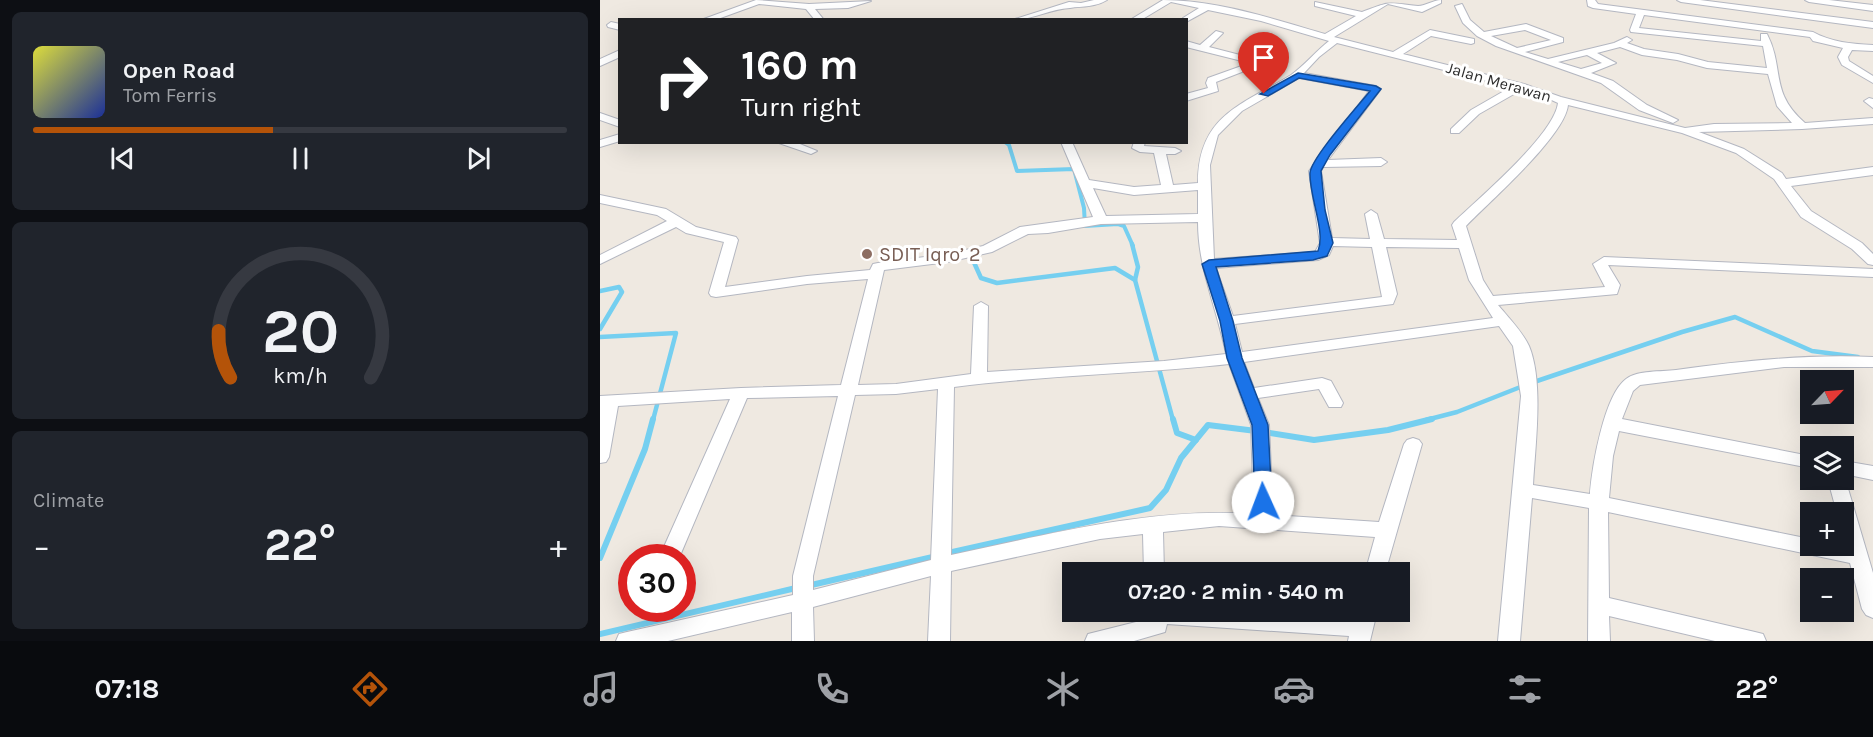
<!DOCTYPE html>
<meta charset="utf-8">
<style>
:root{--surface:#171b24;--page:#20242c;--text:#f1f3f6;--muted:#9ea1a6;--line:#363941;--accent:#b45309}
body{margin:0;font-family:Karla,sans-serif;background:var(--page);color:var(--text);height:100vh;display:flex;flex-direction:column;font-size:22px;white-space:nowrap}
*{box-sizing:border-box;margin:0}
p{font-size:20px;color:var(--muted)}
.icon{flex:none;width:33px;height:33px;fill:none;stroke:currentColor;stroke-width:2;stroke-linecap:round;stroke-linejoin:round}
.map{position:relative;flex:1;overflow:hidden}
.drawer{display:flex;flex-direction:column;gap:12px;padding:12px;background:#0d0f14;width:600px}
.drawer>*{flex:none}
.top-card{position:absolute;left:18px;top:18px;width:570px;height:126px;border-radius:0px;box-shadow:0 6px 24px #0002;background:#202124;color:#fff;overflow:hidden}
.needle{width:39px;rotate:65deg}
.fabs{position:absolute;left:1200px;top:370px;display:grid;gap:12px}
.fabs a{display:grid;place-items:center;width:54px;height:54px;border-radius:0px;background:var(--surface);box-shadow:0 6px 24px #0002;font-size:30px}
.speed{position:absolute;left:18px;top:544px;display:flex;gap:12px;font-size:30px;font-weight:700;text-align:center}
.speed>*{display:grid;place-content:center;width:78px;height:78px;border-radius:50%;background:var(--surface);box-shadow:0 6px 24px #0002;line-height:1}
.speed .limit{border:9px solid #d22;background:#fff;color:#111}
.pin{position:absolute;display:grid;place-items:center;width:51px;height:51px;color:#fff;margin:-62px -26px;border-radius:50% 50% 50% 0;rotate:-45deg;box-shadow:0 0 6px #0007}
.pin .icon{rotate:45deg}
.me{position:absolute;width:66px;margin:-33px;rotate:358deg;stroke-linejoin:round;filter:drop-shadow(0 0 4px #0008)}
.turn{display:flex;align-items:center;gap:21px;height:126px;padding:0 24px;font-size:27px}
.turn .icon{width:78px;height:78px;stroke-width:2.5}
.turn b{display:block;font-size:42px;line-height:51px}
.big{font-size:45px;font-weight:700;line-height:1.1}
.drawer .card{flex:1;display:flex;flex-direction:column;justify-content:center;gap:9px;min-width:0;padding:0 21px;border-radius:9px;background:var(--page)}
.drawer .dial{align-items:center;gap:0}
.dial svg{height:156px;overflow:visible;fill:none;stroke:var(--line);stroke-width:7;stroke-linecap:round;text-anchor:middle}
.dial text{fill:var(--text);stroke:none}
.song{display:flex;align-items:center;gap:18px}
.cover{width:72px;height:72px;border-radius:9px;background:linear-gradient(135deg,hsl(60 70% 55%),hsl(230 70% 35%))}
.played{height:6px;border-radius:3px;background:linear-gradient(90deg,var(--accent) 45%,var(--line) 45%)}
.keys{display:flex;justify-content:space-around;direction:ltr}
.heat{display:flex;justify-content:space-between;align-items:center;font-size:33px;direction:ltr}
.trip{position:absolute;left:462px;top:562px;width:348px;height:60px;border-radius:0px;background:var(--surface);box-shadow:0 6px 24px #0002;font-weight:700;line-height:60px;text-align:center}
.menu{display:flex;height:96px;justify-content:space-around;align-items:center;background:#090b0e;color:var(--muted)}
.menu .icon{width:42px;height:42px}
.menu .selected{color:var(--accent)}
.menu b{font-size:27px;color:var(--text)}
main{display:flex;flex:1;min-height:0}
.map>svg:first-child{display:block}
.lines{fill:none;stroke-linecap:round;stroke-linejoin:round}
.stream-far2{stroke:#75cff0;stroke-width:4}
.stream-far1{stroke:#75cff0;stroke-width:4.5}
.stream{stroke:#75cff0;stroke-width:6}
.minor-casing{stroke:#b4b7c1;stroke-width:2}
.minor{fill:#fff;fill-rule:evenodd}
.route{fill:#1a73e8;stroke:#114b97;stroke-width:1.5}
.education-dot{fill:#8d6e63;stroke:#fff;stroke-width:2}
.labels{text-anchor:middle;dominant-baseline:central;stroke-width:6;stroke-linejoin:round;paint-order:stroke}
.far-street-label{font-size:16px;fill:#2e2e2e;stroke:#fff}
.education-label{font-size:20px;fill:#785e54;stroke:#fff;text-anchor:start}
</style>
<main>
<section class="drawer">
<div class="card">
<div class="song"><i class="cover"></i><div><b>Open Road</b><p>Tom Ferris</p></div></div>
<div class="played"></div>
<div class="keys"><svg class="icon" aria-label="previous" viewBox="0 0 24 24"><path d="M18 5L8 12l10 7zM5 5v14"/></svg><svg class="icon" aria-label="pause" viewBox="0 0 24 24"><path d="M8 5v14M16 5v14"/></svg><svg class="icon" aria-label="next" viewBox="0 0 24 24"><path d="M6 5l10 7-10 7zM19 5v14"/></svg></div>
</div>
<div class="card dial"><svg viewBox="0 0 100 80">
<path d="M14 69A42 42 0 1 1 86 69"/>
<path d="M14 69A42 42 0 0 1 8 45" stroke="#b45309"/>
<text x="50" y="56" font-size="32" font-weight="700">20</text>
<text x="50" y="72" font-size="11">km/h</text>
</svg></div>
<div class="card"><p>Climate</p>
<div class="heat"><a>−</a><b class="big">22°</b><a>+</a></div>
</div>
</section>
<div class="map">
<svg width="1273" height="641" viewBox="0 0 1273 641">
<rect width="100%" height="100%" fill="#efe9e1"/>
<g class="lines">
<!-- stream-far2 -->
<path class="stream-far2" d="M 405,142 L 409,145 L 417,171 L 474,169 L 484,208 L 485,226 L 518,224 L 524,226 L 533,246"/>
<!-- stream-far1 -->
<g class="stream-far1">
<path d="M 532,244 L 538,267 L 535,280 L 573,420"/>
<path d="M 372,258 L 381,278 L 397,283 L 515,268 L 535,280"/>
<path d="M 0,291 L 19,287 L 22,292 L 0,329"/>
<path d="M 0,337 L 76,333 L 53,420"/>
<path d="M 931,383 L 1082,332 L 1135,317 L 1212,351 L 1258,357"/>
<path d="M 826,420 L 857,412 L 923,386"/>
</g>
<!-- stream -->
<g class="stream">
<path d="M 573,419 L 577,433 L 596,440"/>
<path d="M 664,432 L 714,440 L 788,430 L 832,419"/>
<path d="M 348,553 L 550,508 L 566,490 L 581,458 L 608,425 L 656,431"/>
<path d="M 0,558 L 45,449 L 53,419"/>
<path d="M 207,586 L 337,556"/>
<path d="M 0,634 L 196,588"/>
</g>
<defs>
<g id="minor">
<path d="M 156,0 L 209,4 L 271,1 L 248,8 L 215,9 L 224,20 L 215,20 L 206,9 L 159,4 L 115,20 L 101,20 Z"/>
<path d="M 494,0 L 507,0 C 496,7 483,6 470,8 C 450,9 433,20 412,20 L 469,2 L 481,3 Z"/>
<path d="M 563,0 C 617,0 673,19 725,34 L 756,16 L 715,6 L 715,2 L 762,12 C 794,0 786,3 818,6 C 826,6 833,0 841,0 L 841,3 L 822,12 L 788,4 L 734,37 L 793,52 L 830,30 L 874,39 L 874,43 L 871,44 L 831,36 L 803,54 L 924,84 L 961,97 L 1085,128 L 1114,124 L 1192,123 L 1177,106 L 1168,74 L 1107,68 L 1077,60 L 1042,55 L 1020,47 L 997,53 L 1016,63 L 991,73 L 1013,81 L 1047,105 L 1078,120 L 1073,123 L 1039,110 L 1001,83 L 896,46 L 877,36 L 863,23 L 855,6 L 862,4 L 870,20 L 884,32 L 926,24 L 963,38 L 963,42 L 925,52 L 948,59 L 1014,43 L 1027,37 L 1032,40 L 1027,43 L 1044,49 L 1078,54 L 1108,62 L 1167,68 L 1163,46 L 1031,32 L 1030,30 L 1036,14 L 993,8 L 988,6 L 987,0 L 995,0 L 998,4 L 1213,32 C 1231,42 1252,44 1273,45 L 1273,51 L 1252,50 L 1248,57 L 1249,61 L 1273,76 L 1273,83 L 1242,65 L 1238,57 L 1243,48 L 1213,41 L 1210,37 L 1044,15 L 1039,28 L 1161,41 L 1161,34 L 1167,34 C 1185,69 1169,92 1205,123 L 1273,118 L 1273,124 L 1202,129 L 1099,132 L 1144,149 L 1182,173 L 1186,179 L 1273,167 L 1273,175 L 1191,186 L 1211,211 L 1262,243 L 1273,254 L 1273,265 L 1268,264 L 1252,249 L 1201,217 L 1174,179 L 1136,153 L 1082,133 L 968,105 C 965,136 889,202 866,226 L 883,280 L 893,296 L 1005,287 L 993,264 L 1004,257 L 1273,269 L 1273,277 L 1008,265 L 1020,285 L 1017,294 L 898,305 C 908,317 922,331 929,346 C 944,382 935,446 933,485 L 990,494 C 992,467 1004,395 1026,379 C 1038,370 1061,372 1076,370 C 1142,361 1206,354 1273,357 L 1273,367 L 1184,367 L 1040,385 L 1033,391 L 1022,419 L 1210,456 L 1210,468 L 1019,431 L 1013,456 L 1009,498 L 1210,539 L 1210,546 L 1246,546 L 1244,513 L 1237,513 L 1228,480 L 1244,480 L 1244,475 L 1273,573 L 1273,618 L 1266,615 L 1262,609 L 1250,563 L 1008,512 L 1009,598 L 1155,632 L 1163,634 L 1166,641 L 1115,641 L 1009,616 L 1010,641 L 988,641 L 989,508 L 932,498 L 920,641 L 898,641 L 921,396 L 913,346 L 899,326 L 644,362 L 654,388 L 722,378 L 731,381 L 743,403 L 741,407 L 729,407 L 719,389 L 658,398 L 669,425 L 673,515 L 779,522 L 804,444 L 807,440 L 813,438 L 819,440 L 822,444 L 785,573 L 765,573 L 775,537 L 619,526 L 563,532 L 564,573 L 544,573 L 543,534 L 500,539 L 351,571 L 350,641 L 328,641 L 331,576 L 213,607 L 214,641 L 192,641 L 192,612 L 68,641 L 16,641 L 19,634 L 27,632 L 193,595 L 193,576 L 238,396 L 147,398 L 79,558 L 59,558 L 130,399 L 18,406 L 9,457 L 6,462 L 0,463 L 0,396 L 141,388 L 241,385 L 268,279 L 207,284 L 116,297 L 111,296 L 109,293 L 124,242 L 86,233 L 76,227 L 0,264 L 0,255 L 67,221 L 57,215 L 0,203 L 0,195 L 66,209 L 96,227 L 136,237 L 138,240 L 125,287 L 207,276 L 270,270 L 273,264 L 278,263 L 348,254 L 383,246 L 420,227 L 493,217 L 461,142 L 472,142 L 489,180 L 534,187 L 561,185 L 554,153 L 540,152 L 532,148 L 534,142 L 545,142 L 544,146 L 575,148 L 581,151 L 575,154 L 566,154 L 573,185 L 598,183 C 598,115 642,105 691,75 C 704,66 716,51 729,41 L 661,21 L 608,10 L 586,22 L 586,20 L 583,18 L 599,8 L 571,2 L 541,20 L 530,20 ZM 925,30 L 951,40 L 917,48 L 891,36 ZM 737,43 L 911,87 L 871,110 L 851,129 L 851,133 L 859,133 L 879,114 L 921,90 L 943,96 L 958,103 C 954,135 879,198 854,222 L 852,225 L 857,240 L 784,239 L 777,214 L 771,210 L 765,214 L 770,239 L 732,238 L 721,171 L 723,167 L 781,166 L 787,162 L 781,158 L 728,160 L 781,89 L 776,86 L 704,73 L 719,57 ZM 987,55 L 1002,63 L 981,69 L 958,62 ZM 699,78 L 769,91 L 709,171 L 720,243 L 715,252 L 614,259 L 610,165 L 618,135 L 642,111 ZM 493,188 L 534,195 L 598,190 L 598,214 L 506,216 ZM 598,222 C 598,269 617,308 626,354 L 564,361 L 387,372 L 388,306 L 381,302 L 374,306 L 371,374 L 296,384 L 258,385 L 284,270 L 348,262 L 392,252 L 428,234 L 448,233 L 501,224 ZM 733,246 L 772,247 L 782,297 L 633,316 L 616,268 L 718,260 L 729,255 ZM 786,247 L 859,248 L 869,280 L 893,318 L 642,352 L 635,324 L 793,304 L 797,294 ZM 629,364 L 651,425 L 654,514 C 552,507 451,534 351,555 L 354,387 C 445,375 538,374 629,364 ZM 338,389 L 331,560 L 213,590 L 213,576 L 255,395 L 296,394 Z"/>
<path d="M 1077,0 L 1100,0 L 1273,22 L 1273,28 L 1081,2 Z"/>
<path d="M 1205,0 L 1229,0 L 1273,5 L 1273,11 L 1209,2 Z"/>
<path d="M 11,22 L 20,24 L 20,30 L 8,27 L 7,25 Z"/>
<path d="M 616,31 L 623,33 L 609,47 L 640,55 L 659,38 L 665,38 L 665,42 L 649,57 L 665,63 L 616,82 L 618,91 L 586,101 L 586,94 L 608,88 L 606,83 L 608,78 L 650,63 L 586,47 L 586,41 L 600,45 Z"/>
<path d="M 20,50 L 20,57 L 0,66 L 0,59 Z"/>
<path d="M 1269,98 L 1273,99 L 1273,108 L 1264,101 Z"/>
<path d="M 0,113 L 20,120 L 20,127 L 0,120 Z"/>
<path d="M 20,134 L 20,141 L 0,147 L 0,140 Z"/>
<path d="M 176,142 L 195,142 L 217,151 L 211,154 Z"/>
<path d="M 1244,461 L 1273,466 L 1273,480 L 1244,474 Z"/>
<path d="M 546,612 L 660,612 L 754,618 L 755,612 L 777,612 L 770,641 L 748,641 L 749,636 L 567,624 L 565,632 L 534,641 L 485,641 L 488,634 L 548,619 Z"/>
</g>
</defs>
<!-- minor casing -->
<use href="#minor" class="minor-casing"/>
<!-- minor -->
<use href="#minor" class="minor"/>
</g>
<!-- route -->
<path class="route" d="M 698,73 L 776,86 L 781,89 L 730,155 L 721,171 L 725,210 L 733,243 L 727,256 L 713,260 L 616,267 L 633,321 L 642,358 L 668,425 L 672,502 L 669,507 L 663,508 L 657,507 L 655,502 L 652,425 L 627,358 L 620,321 L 602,264 L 609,260 L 718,251 C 726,232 709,196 710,173 C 711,158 758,106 770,91 L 699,78 L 668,96 L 660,94 Z"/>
<!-- markers -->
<circle class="education-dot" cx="267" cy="254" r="6"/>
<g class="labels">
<!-- far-street labels -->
<g class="far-street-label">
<text transform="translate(899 82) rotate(16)">Jalan Merawan</text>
</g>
<!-- education labels -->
<g class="education-label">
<text x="279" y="254">SDIT Iqro’ 2</text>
</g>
</g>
</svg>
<div class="fabs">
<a><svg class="needle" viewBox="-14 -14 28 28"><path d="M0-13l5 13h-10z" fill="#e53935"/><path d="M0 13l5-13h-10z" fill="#9ea1a6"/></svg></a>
<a><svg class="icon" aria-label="layers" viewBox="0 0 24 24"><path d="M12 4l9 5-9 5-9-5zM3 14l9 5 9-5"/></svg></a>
<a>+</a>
<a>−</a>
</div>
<div class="speed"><div class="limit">30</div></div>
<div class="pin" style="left:664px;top:94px;background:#d93025"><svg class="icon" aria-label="arrive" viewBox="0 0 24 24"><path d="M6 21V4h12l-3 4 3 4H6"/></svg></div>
<svg class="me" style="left:663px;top:502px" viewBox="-20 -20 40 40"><circle r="19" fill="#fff"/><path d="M0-13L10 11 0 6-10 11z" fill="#1a73e8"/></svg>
<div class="trip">07:20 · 2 min · 540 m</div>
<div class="top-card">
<div class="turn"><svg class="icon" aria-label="right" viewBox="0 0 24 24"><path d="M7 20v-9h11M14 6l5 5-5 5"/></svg><div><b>160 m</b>Turn right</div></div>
</div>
</div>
</main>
<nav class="menu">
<b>07:18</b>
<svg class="icon selected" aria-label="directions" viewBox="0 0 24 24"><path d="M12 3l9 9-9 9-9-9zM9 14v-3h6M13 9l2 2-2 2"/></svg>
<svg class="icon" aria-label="music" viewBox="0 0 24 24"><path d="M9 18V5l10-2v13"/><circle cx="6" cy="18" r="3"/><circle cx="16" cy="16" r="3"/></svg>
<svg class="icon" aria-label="phone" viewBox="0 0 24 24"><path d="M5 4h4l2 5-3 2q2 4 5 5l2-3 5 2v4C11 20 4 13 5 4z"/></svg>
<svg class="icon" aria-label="climate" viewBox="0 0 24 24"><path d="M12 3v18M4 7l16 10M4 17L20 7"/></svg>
<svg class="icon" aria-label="car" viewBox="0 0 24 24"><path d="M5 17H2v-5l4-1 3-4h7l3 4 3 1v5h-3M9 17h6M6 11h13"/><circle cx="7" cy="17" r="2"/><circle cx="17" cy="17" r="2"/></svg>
<svg class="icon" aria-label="filters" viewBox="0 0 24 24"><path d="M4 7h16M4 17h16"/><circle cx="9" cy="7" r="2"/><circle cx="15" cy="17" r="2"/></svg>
<b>22°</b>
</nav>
